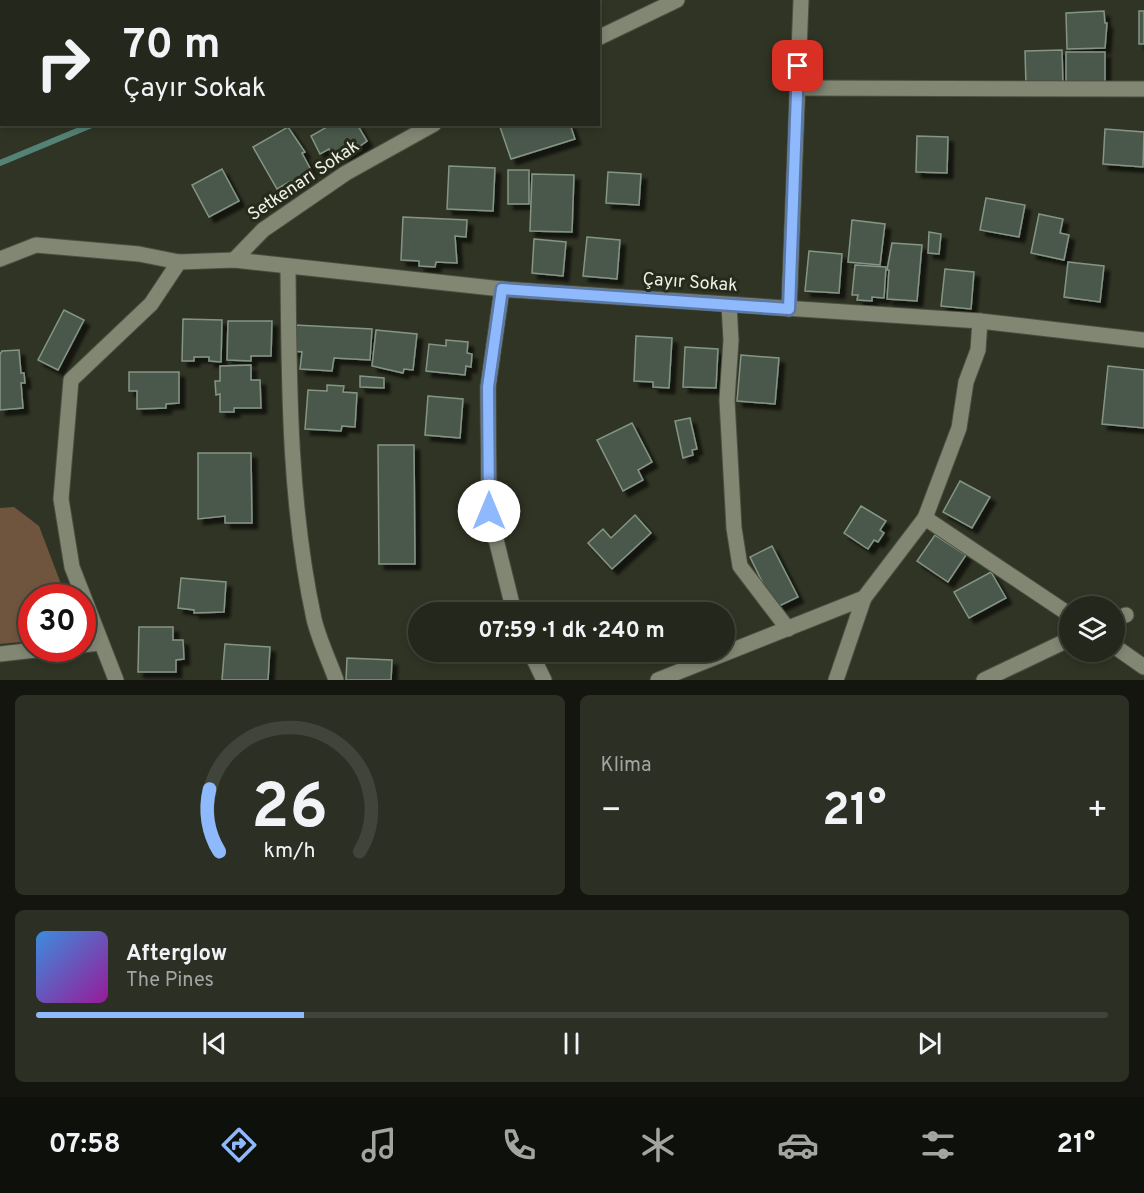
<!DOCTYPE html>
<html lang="tr">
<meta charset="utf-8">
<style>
:root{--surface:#24271b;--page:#2c2f24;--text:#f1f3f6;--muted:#a3a5a3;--line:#41443a;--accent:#8eb9fc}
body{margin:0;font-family:Overpass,sans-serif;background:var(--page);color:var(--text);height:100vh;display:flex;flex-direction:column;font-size:22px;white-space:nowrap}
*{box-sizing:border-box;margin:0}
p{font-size:20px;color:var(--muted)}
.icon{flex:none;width:33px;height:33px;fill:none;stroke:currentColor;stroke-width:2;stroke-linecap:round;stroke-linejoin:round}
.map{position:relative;height:680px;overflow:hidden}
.side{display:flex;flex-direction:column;gap:15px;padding:15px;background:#14150f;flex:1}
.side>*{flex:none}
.guide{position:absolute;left:0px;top:0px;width:600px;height:126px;box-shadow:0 3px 9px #0003,0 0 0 2px var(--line);background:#24271b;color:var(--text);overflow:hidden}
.tools{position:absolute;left:1059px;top:596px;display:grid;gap:12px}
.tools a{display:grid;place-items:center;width:66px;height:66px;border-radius:50%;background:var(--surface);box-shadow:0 3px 9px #0003,0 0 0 2px var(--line);font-size:30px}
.speed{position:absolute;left:18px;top:584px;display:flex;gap:12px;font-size:30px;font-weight:700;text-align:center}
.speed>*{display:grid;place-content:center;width:78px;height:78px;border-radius:50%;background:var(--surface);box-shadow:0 3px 9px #0003,0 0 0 2px var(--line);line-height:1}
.speed .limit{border:9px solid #d22;background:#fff;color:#111}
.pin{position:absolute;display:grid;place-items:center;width:51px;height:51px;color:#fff;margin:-26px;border-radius:12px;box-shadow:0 3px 9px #0006}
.me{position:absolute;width:66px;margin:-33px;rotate:0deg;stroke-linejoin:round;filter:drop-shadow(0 0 4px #0008)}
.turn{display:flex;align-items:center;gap:21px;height:126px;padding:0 24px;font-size:27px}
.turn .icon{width:78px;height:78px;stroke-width:2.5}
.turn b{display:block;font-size:42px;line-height:51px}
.big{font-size:45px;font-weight:700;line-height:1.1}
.side .tile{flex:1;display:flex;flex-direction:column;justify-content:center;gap:9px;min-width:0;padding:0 21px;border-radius:9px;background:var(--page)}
.side .dial{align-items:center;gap:0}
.dial svg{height:156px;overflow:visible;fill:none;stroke:var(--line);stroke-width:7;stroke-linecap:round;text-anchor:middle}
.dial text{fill:var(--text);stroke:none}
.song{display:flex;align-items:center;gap:18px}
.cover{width:72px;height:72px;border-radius:9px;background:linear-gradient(135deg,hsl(210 70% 55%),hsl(300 70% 35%))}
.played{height:6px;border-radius:3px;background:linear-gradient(90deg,var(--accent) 25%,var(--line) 25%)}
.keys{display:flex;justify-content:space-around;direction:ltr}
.heat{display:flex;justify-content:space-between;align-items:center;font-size:33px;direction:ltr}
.side .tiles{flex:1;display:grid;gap:15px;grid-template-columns:1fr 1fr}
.tile:last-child{grid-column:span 2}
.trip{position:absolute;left:408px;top:602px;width:327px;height:60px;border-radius:30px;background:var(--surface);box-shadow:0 3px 9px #0003,0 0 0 2px var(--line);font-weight:700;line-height:60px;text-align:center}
.menu{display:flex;height:96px;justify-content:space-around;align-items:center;background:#0e100b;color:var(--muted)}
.menu .icon{width:42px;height:42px}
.menu .current{color:var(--accent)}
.menu b{font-size:27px;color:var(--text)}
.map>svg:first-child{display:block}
.green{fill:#6f553d}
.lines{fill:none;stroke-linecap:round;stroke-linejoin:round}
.stream{stroke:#548276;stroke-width:6}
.building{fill:#4a594c;stroke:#849586;stroke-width:1.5;filter:url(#shadow)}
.street-casing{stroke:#4b4f40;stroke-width:17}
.street{stroke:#828774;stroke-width:15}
.route-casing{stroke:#5c78a4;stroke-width:15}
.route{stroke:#8eb9fc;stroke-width:10}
.labels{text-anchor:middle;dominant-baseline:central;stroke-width:6;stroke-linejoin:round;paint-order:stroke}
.street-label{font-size:18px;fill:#edf0e6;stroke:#262a1a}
</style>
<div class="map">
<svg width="1144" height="680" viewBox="0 0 1144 680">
<defs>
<filter id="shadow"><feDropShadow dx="5.5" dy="5.5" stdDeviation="1.5" flood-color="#0009"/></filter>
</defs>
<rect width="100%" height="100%" fill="#303424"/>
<!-- green -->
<path class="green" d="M 14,507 L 39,526 L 66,597 L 32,597 L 31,641 L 0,644 L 0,508 Z"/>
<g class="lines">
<!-- stream -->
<g class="stream">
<path d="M 374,2 L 378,0"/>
<path d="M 0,163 L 94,124"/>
</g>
</g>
<!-- building -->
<g class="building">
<path d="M 1104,11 L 1105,23 L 1107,23 L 1105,48 L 1067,49 L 1066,13 Z"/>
<rect x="1139" y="11" width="5" height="33"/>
<path d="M 1062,50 L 1063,85 L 1026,86 L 1025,51 Z"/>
<rect x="1066" y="52" width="39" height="34"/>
<path d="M 332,124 L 357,124 L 367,141 L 345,157 L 343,154 L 334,158 L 329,149 L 320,154 L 311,136 Z"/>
<path d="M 509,124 L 570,124 L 575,139 L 511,159 L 500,127 Z"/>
<path d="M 288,127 L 305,152 L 302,153 L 311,170 L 291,186 L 289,182 L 277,189 L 253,147 Z"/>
<path d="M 1105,129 L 1144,132 L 1143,167 L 1103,164 Z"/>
<path d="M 917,136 L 948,137 L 947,173 L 916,172 Z"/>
<path d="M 449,166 L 495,168 L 493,211 L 447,209 Z"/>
<path d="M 222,169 L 239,201 L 209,217 L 192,185 Z"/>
<rect x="508" y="170" width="21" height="34"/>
<path d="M 608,172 L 641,174 L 639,205 L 606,203 Z"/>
<path d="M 532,174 L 574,175 L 572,232 L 530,231 Z"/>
<path d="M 986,198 L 1025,205 L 1019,237 L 980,230 Z"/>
<path d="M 1039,214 L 1063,219 L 1060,233 L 1069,235 L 1064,260 L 1031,253 Z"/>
<path d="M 403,217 L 467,220 L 466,237 L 455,236 L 457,263 L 436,262 L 435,267 L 419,266 L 419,261 L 401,260 Z"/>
<path d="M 852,220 L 885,224 L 880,265 L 848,262 Z"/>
<path d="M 929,232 L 941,234 L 939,254 L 928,253 Z"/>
<path d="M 587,237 L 620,240 L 617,279 L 583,276 Z"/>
<path d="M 534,239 L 566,242 L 563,276 L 532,273 Z"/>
<path d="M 892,243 L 922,245 L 917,301 L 887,299 L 889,270 L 887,270 Z"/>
<path d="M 809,251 L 842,254 L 839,293 L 805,291 Z"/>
<path d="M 1068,262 L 1104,266 L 1100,302 L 1064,297 Z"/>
<path d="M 855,265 L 886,267 L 884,298 L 872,297 L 872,301 L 857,300 L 858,295 L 852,295 Z"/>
<path d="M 945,269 L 974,272 L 971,309 L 941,306 Z"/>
<path d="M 64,310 L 84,320 L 58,370 L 38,360 Z"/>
<path d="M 183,319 L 222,320 L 221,362 L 209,361 L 209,357 L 194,357 L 194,361 L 182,361 Z"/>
<path d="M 228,321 L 272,321 L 271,356 L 251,356 L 251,361 L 227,360 Z"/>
<path d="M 295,325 L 372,329 L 370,360 L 334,358 L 332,371 L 300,369 L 302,352 L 293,351 Z"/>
<path d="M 376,330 L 417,334 L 413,370 L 404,369 L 403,373 L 372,366 Z"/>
<path d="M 636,336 L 672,338 L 669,388 L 653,387 L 653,382 L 634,381 Z"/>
<path d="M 446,340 L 468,342 L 467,353 L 472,354 L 471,367 L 466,366 L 465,375 L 426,371 L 429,344 L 446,346 Z"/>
<path d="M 685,347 L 718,349 L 716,388 L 683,387 Z"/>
<path d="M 19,350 L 21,373 L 24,373 L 25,383 L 21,383 L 23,408 L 0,410 L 0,354 L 2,351 Z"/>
<path d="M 741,355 L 779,358 L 775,404 L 737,401 Z"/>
<path d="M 251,365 L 251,380 L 260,380 L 261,408 L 234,408 L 234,412 L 220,412 L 220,394 L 216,395 L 215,381 L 220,381 L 220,366 Z"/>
<path d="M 1108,366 L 1144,370 L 1144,428 L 1102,424 Z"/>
<path d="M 129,372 L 179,372 L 179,403 L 166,404 L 166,408 L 137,409 L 137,391 L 129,391 Z"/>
<path d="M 360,376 L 384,378 L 384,388 L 360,387 Z"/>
<path d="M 327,385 L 344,386 L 343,392 L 357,393 L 355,427 L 342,426 L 341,431 L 305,429 L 308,390 L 327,391 Z"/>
<path d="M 428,396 L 463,399 L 460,438 L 425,435 Z"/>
<path d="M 690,418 L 697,449 L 692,450 L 693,455 L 683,458 L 675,421 Z"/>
<path d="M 632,423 L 652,462 L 638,470 L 643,480 L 623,491 L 597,440 Z"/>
<path d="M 378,445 L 414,445 L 415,564 L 379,564 Z"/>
<path d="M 198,453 L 251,453 L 252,523 L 225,523 L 225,516 L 198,519 Z"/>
<path d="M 960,481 L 990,497 L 972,528 L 943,512 Z"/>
<path d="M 861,506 L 886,521 L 880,530 L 884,533 L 878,542 L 874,540 L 868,549 L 844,533 Z"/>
<path d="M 635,515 L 651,533 L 612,569 L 588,543 L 603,529 L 611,538 Z"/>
<path d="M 935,535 L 966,555 L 948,582 L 917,561 Z"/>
<path d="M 772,546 L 798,597 L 775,608 L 750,557 Z"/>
<path d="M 991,572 L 1006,598 L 969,618 L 954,592 Z"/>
<path d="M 181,578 L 226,582 L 224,612 L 194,613 L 194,610 L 178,608 Z"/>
<path d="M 139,627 L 173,627 L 173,640 L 183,640 L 184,659 L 176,660 L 176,672 L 138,672 Z"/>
<path d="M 225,644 L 270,647 L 268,680 L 222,680 Z"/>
<path d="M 347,658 L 392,660 L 391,680 L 346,680 Z"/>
</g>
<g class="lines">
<defs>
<g id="street">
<path d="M 194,2 L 198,0"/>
<path d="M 0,34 L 2,36"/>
<path d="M 598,38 L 677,0"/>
<path d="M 0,88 L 2,87"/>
<path d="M 797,88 L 1144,89"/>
<path d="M 0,259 L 36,245 L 139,254 L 179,262 L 234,260 L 502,289 L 980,321 L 1144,340"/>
<path d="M 234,260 L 263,230 L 346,173 L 434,124"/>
<path d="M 288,267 C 289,385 289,504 314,619 C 319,640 329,660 336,680"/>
<path d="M 502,289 L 488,387 L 489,511 L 514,612"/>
<path d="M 729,305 L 731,340 L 727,400 L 734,528 L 740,566 L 788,629"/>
<path d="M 789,309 L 801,0"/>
<path d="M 925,518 L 1070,615"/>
<path d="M 1114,619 L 1126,615"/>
<path d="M 82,645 L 100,643"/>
<path d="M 1114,646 L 1144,667"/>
<path d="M 530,651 L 544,680"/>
<path d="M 0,654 L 53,648"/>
<path d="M 116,680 L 72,567 L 61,499 L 71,380 L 151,304 L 179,262"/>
<path d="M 658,680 L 864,598 L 925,518 L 959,428 L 966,382 L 978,350 L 980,321"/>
<path d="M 836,680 L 864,598"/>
<path d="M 984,680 L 1070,639"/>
</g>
</defs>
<!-- street casing -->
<use href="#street" class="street-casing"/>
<!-- street -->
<use href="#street" class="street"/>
</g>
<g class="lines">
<defs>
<path id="route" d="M 489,511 L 488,387 L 502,289 L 789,309 L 798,66"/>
</defs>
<!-- route casing -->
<use href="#route" class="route-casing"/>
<!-- route -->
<use href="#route" class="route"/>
</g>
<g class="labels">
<!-- street labels -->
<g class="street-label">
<text transform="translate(304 181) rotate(-34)">Setkenarı Sokak</text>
<text transform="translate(690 283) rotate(4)">Çayır Sokak</text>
</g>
</g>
</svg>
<div class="tools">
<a><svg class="icon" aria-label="layers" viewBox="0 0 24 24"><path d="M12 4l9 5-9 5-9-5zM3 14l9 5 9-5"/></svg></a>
</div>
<div class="speed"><div class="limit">30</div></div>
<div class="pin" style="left:798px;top:66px;background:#d93025"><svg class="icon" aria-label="arrive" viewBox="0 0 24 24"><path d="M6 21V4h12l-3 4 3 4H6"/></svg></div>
<svg class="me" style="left:489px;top:511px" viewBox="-20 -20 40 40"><circle r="19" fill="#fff"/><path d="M0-13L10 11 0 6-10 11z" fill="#8eb9fc"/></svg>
<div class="trip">07:59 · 1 dk · 240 m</div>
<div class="guide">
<div class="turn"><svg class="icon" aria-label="right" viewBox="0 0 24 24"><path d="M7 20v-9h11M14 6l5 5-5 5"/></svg><div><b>70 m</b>Çayır Sokak</div></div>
</div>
</div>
<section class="side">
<div class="tiles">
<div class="tile dial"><svg viewBox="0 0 100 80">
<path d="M14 69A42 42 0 1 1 86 69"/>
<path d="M14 69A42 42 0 0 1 9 37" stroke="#8eb9fc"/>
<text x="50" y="56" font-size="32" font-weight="700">26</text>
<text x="50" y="72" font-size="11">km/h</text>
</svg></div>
<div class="tile"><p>Klima</p>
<div class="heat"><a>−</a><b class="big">21°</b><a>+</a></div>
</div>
<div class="tile">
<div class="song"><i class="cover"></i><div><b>Afterglow</b><p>The Pines</p></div></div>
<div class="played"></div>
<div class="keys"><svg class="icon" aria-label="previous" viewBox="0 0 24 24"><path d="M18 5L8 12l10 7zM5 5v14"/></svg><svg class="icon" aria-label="pause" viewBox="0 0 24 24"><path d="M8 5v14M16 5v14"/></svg><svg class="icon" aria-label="next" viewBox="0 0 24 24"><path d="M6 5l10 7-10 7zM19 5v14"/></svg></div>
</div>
</div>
</section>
<nav class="menu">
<b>07:58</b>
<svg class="icon current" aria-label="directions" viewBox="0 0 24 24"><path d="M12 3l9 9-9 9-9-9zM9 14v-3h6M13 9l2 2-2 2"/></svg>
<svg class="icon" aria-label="music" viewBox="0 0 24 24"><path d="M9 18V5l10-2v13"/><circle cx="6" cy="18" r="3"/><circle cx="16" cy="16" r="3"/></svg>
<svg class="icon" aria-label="phone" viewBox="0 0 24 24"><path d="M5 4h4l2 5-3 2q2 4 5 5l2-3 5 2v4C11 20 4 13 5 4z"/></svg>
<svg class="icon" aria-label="climate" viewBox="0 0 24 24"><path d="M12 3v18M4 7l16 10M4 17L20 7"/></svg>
<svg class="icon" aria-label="car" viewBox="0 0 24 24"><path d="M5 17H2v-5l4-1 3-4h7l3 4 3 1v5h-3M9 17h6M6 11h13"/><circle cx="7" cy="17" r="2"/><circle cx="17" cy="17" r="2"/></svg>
<svg class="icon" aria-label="filters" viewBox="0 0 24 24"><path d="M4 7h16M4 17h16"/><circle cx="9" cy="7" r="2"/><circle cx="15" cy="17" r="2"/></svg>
<b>21°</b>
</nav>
